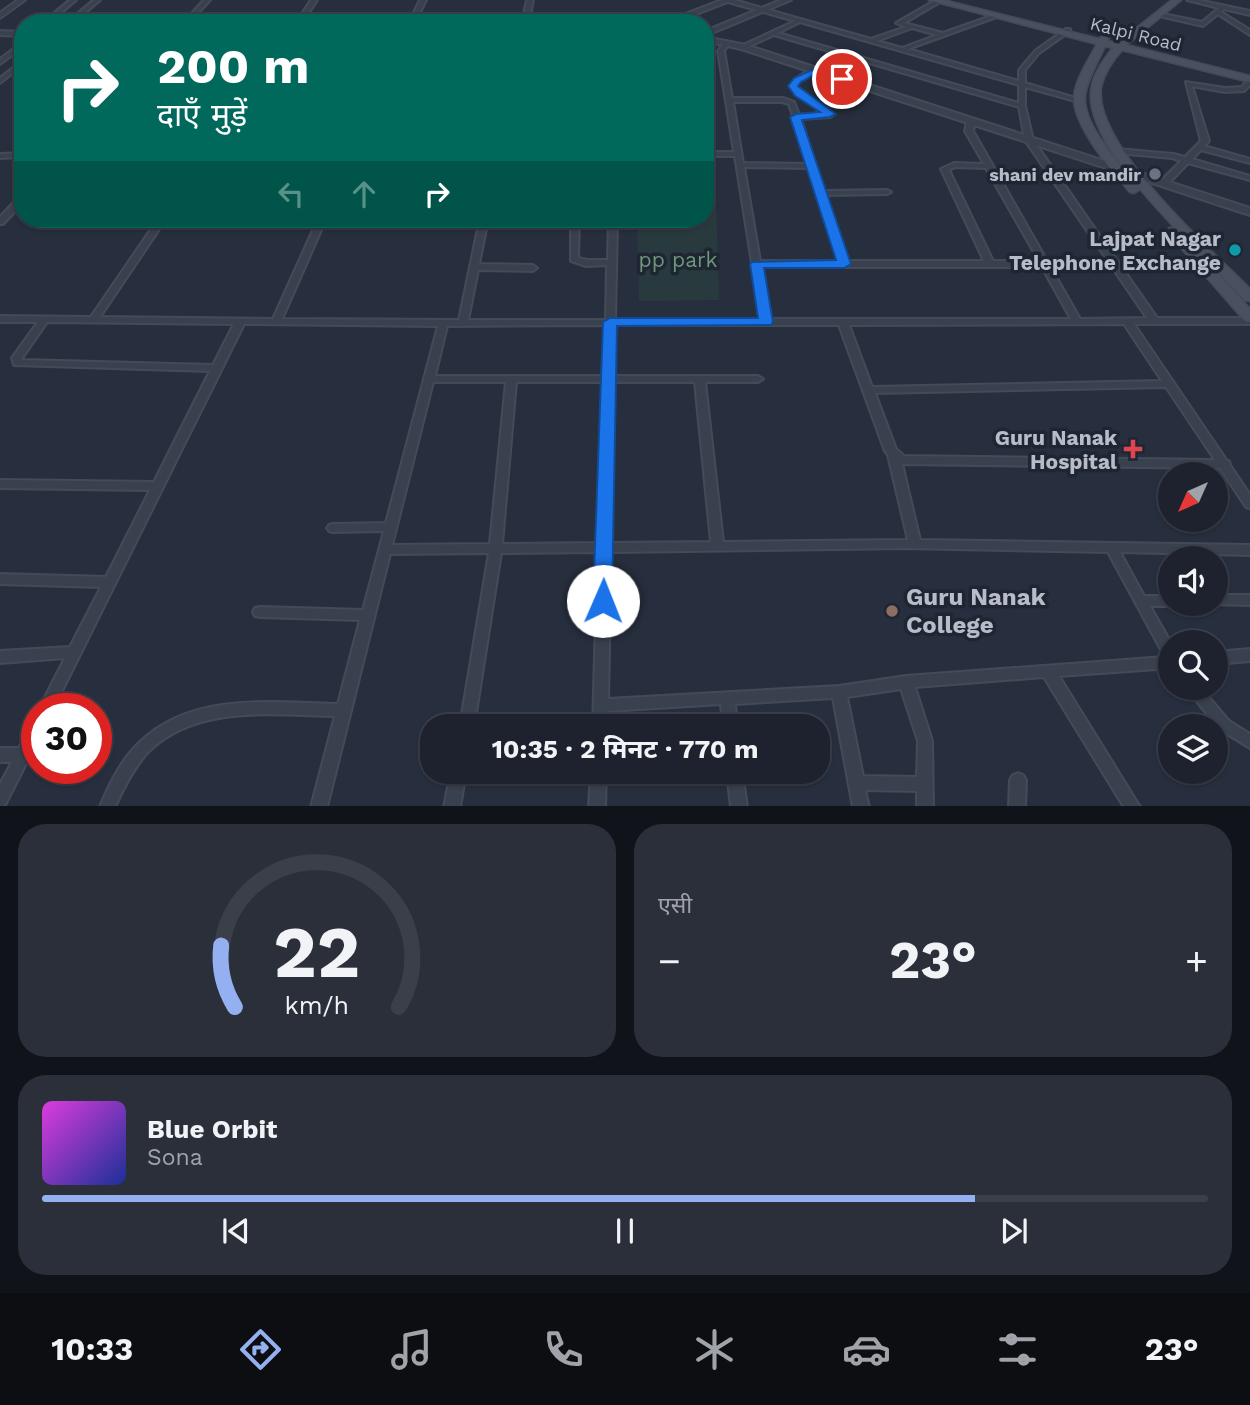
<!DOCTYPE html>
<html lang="hi">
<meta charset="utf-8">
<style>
:root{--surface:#1d222e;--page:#2a2f3a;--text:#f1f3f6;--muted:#a0a4aa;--line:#3b3f4a;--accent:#94b0f0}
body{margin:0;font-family:"Work Sans","Noto Sans Devanagari",sans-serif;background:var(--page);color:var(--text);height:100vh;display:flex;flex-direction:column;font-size:26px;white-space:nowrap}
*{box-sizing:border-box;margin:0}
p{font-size:23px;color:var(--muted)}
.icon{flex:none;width:38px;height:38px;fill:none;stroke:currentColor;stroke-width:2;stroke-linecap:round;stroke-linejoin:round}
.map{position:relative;height:806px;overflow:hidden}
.side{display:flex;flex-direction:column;gap:18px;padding:18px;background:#101319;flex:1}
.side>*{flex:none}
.guide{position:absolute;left:14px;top:14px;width:700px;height:214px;border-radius:28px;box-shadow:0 2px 5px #0004,0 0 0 2px var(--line);background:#00695c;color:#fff;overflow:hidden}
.needle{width:46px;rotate:225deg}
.controls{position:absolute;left:1158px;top:462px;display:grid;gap:14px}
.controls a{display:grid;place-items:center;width:70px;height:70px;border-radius:50%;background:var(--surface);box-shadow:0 2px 5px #0004,0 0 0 2px var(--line);font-size:35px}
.speed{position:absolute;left:21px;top:693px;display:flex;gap:14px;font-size:35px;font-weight:700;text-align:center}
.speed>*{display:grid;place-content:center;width:91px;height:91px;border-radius:50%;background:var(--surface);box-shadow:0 2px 5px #0004,0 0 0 2px var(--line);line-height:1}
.speed .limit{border:10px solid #d22;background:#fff;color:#111}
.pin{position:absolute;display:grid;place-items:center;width:60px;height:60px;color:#fff;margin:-30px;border:4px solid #fff;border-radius:50%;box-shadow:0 2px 7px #0007}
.me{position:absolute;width:77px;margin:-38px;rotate:1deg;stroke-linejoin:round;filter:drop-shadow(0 0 5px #0008)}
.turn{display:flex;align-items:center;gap:24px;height:147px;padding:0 28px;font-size:32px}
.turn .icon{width:91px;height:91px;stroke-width:2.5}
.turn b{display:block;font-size:49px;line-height:60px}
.lanes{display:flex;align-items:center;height:66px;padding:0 28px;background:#0003;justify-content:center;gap:35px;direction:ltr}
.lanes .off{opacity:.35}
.big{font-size:52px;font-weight:700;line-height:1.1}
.side .widget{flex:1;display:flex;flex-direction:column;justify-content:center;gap:10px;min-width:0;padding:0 24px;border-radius:28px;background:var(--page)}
.side .dial{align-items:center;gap:0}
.dial svg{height:182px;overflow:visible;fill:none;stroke:var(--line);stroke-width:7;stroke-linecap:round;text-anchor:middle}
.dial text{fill:var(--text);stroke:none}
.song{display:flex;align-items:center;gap:21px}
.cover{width:84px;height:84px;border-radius:10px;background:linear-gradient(135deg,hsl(300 70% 55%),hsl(230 70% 35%))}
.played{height:7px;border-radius:4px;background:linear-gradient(90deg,var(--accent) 80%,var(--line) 80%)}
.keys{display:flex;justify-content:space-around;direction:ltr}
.heat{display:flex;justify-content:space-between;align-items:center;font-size:38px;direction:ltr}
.side .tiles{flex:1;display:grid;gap:18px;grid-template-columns:1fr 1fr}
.widget:last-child{grid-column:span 2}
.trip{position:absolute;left:420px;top:714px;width:410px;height:70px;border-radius:28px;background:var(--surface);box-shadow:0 2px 5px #0004,0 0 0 2px var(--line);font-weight:700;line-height:70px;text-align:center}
.menu{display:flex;height:112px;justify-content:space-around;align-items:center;background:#0c0e12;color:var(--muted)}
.menu .icon{width:49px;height:49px}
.menu .on{color:var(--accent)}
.menu b{font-size:32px;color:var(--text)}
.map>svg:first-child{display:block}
.green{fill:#293a3e}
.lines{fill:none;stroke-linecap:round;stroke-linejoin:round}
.minor-casing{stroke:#444a57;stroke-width:4}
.tertiary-casing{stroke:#444a57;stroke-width:4}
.secondary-casing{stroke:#444a57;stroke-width:3}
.minor{fill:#3a414e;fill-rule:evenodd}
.tertiary{fill:#3a414e;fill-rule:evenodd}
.secondary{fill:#495060;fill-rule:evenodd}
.route{fill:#1a73e8;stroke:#114b97;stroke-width:2}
.worship-dot{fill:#6b7280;stroke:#1f2633;stroke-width:2.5}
.culture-dot{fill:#0f9aa8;stroke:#1f2633;stroke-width:2.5}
.health-dot{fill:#e0444e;stroke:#1f2633;stroke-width:2.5}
.education-dot{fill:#8d6e63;stroke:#1f2633;stroke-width:2.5}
.labels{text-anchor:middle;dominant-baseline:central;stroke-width:7;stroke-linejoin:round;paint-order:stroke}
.far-street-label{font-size:18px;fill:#b7bcc8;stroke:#1f2633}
.far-poi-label{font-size:18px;font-weight:bold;fill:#b7bcc8;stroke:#1f2633;text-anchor:end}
.poi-label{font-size:21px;font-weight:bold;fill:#b7bcc8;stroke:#1f2633;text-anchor:end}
.park-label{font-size:21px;fill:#6f977c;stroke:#1f2633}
.near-poi-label{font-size:24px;font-weight:bold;fill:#b7bcc8;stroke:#1f2633;text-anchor:start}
</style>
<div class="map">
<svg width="1250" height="807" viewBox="0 0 1250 807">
<rect width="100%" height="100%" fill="#272e3d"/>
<!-- green -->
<path class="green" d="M 705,163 L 715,163 L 719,300 L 639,301 L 637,219 L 705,219 Z"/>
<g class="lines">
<defs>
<g id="minor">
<path d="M 18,0 L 25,0 L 0,18 L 0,13 Z"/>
<path d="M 70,0 L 76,0 L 49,23 L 42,23 Z"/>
<path d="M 94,0 L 100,0 L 73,23 L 66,23 Z"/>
<path d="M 204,0 L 210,0 L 189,23 L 183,23 Z"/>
<path d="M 311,0 L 317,0 L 302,23 L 296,23 Z"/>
<path d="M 420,0 L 426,0 L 415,23 L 409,23 Z"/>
<path d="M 527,0 L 533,0 L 529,20 L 672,19 L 722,0 L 734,0 L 871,39 L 906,27 L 896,23 L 936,0 L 940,0 L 940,2 L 904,23 L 943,33 L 994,15 L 999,16 L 908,49 L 1019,81 L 1019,70 L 1035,51 L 1066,29 L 1070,29 L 1070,31 L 1039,53 L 1025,70 L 1025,83 L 1082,100 L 1079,102 L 1025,87 L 1025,106 L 1033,140 L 1157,318 L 1250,318 L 1250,324 L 1134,324 L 1227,461 L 1229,461 L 1230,465 L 1250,495 L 1250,508 L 1246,507 L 1220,468 L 902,464 L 920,540 L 1250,545 L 1250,555 L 1120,552 L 1144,596 L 1171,596 L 1171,604 L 1176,604 L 1171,606 L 1150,606 L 1171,643 L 1171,668 L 1059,676 L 1140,807 L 1124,807 L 1044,677 L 915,687 L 932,741 L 933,807 L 917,807 L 917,791 L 865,790 L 869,807 L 853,807 L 833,698 L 735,704 L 737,726 L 723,726 L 721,704 L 608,711 L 607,726 L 593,726 L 598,552 L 501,553 L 474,726 L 460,726 L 489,553 L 390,554 L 327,807 L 311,807 L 335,716 C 273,715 198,704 149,751 C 134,767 124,787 115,807 L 100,807 C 109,784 121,760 139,743 C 191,692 272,702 338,704 L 360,620 L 260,617 L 255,616 L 253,612 L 255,608 L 260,607 L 363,610 L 384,531 L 333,532 L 329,531 L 327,528 L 329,525 L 333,524 L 386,523 L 438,326 L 244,324 L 53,709 L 39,709 L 65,658 L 0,663 L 0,651 L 70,647 L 101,587 L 0,584 L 0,574 L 106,577 L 150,490 L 0,488 L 0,480 L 154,482 L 210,371 L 14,365 L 12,358 L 38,322 L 0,322 L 0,316 L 91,317 L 158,219 L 166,219 L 100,317 L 273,319 L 318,219 L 326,219 L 282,319 L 459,320 L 480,219 L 488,219 L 479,264 L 533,265 L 537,268 L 533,271 L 478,270 L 468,320 L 606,320 L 607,265 L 586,266 L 571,261 L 571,219 L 579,219 L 578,258 L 587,260 L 608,260 L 609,219 L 617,219 L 615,320 L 761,319 L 735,156 L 705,156 L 705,152 L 734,152 L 718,51 L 724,42 L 726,41 L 729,43 L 724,51 L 732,98 L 783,98 L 794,102 L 799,115 L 823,113 L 797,95 L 790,86 C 795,78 810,67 819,71 L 799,81 L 796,86 L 801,93 L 833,115 L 830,117 L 801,119 L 824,191 L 887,190 L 891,192 L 887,194 L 826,195 L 848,261 L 984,261 L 941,169 L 954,163 L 984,164 L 965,131 L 967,121 L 971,119 L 975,121 L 973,131 L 1080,319 L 1147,318 L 1025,140 L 1019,107 L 774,35 L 745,48 L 741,48 L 741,46 L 795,21 L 728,2 L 673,23 L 522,23 ZM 800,22 L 1019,85 L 1019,103 L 778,33 ZM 912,28 L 937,35 L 902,48 L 877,41 ZM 733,102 L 782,102 L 789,104 L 793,116 L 792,117 L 794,119 L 808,164 L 743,163 ZM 744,167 L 809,168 L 839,261 L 760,261 ZM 955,167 L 986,168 L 1039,261 L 993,261 L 949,170 ZM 761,267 L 1042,267 L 1071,319 L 770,319 ZM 47,322 L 234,324 L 213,365 L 22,360 L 22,358 ZM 1124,324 L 1162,381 L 872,387 L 849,325 ZM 605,325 L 604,376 L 435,376 L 447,326 ZM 615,325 L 839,325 L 885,451 L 888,455 L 908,540 L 723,542 L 705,382 L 758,382 L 763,379 L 758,376 L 614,376 ZM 433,382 L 506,382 L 490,544 L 392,545 ZM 516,382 L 604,382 L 599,543 L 502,544 ZM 614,382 L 695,382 L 711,542 L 611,543 ZM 1166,387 L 1215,460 L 904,456 L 896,449 L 875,393 ZM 906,548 L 1108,552 L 1165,657 L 906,676 L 839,686 L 608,699 L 611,552 ZM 901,689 L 918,741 L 917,777 L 863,776 L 847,697 Z"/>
<path d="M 1187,0 L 1198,0 L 1250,11 L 1250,15 L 1224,9 L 1221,12 L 1250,30 L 1250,35 L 1218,14 L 1203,26 L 1155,15 L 1158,13 L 1202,22 L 1219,8 Z"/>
<path d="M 23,42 L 23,47 L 0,64 L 0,59 Z"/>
<path d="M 23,60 L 23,65 L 0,83 L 0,78 Z"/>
<path d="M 1250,78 L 1250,85 L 1244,91 L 1225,92 L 1192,86 L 1209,141 L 1204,146 L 1250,159 L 1250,163 L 1201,150 L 1192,159 L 1250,176 L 1250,180 L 1188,163 L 1166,186 L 1163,186 L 1159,184 L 1160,182 L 1181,161 L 1172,158 L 1117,153 L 1113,151 L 1117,149 L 1173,154 L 1185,157 L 1201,141 L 1186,82 L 1225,88 L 1242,87 L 1248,79 Z"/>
<path d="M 23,153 L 23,157 L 0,158 L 0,154 Z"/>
<path d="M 20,196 L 23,196 L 23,203 L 3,224 L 0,224 L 0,217 Z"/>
<path d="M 1216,595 L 1250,595 L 1250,605 L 1212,604 L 1216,604 Z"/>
<path d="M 1250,649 L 1250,661 L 1216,664 L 1216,652 Z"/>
<path d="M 1186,688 L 1201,688 L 1229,721 L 1250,734 L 1250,748 L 1219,729 Z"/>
<path d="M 37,721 L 37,742 L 5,805 L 0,807 L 0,784 L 12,762 L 0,762 L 0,748 L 19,748 L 32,723 Z"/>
<path d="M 451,772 L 466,772 L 460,807 L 444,807 Z"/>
<path d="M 591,772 L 606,772 L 605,807 L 589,807 Z"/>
<path d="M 727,772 L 742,772 L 747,807 L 731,807 Z"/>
<path d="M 1018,773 L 1023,775 L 1026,780 L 1025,807 L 1009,807 L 1010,780 L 1013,775 Z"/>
</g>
<g id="tertiary">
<path d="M 781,0 L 791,0 L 705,36 L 705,31 Z"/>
<path d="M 0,31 L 23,32 L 23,36 L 0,35 Z"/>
<path d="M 705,37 L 746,45 L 1250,208 L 1250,215 L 741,49 L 705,41 Z"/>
</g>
<path id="secondary" d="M 929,0 L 943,0 L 1099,39 L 1104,35 L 1109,38 L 1107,41 L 1118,43 L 1172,0 L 1181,0 L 1126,45 L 1250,76 L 1250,82 L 1122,50 C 1113,60 1104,73 1101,87 C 1092,144 1211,250 1250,289 L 1250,301 L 1245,300 L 1206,260 L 1250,309 L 1250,322 L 1245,321 L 1169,234 L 1169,228 L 1175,228 C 1147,197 1081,130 1092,85 C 1095,71 1104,59 1113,48 L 1105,46 C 1098,62 1087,79 1085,96 C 1082,126 1123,167 1140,189 L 1134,193 L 1130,192 C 1111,170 1075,128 1074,99 C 1074,81 1089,60 1097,44 Z"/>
</defs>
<!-- minor casing -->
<use href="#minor" class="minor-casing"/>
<!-- tertiary casing -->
<use href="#tertiary" class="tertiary-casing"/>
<!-- secondary casing -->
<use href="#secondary" class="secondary-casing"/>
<!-- minor -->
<use href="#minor" class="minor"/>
<!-- tertiary -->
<use href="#tertiary" class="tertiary"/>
<!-- secondary -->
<use href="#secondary" class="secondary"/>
</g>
<!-- route -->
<path class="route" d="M 816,68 L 847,79 L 842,82 L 816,74 L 801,82 L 798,86 L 836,114 L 830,117 L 802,120 L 851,264 L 844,268 L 764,268 L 773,322 L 771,325 L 617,326 L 612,601 L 610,606 L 603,609 L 596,606 L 593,601 L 603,322 L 610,318 L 758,318 L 750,264 L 752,262 L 836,260 L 790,117 L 796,114 L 820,112 L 795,96 L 788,86 L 794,78 Z"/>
<!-- markers -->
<circle class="worship-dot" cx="1155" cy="174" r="7"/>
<circle class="culture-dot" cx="1235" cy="250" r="7"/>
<path class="health-dot" d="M1129.5 438.5h7v7h7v7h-7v7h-7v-7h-7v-7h7z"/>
<circle class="education-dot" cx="892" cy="611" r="7"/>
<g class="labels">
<!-- far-street labels -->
<g class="far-street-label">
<text transform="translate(1136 34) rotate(14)">Kalpi Road</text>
</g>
<!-- far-poi labels -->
<g class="far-poi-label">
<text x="1141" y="174">shani dev mandir</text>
</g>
<!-- poi labels -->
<g class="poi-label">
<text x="1221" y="238">Lajpat Nagar<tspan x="1221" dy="24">Telephone Exchange</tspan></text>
<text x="1117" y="437">Guru Nanak<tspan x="1117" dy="24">Hospital</tspan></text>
</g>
<!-- park labels -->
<g class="park-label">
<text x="678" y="259">pp park</text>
</g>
<!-- near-poi labels -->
<g class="near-poi-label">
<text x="906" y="597">Guru Nanak<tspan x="906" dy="28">College</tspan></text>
</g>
</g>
</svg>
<div class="controls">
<a><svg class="needle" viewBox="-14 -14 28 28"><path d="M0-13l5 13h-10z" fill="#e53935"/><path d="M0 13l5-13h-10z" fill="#a0a4aa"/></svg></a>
<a><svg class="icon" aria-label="sound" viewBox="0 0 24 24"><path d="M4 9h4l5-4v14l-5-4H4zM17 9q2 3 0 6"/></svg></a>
<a><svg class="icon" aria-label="search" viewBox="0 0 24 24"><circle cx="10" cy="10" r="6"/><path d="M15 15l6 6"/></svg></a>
<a><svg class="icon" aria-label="layers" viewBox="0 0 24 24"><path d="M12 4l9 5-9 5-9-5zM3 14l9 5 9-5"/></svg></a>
</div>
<div class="speed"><div class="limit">30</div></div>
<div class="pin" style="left:842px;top:79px;background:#d93025"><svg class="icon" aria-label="arrive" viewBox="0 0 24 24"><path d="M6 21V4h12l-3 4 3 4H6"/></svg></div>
<svg class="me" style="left:603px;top:601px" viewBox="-20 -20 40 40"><circle r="19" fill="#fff"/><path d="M0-13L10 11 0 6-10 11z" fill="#1a73e8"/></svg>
<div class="trip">10:35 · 2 मिनट · 770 m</div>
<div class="guide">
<div class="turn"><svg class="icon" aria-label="right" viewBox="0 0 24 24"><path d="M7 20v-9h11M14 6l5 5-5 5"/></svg><div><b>200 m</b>दाएँ मुड़ें</div></div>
<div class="lanes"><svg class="icon off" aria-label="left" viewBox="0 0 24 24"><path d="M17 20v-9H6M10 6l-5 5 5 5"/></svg><svg class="icon off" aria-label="ahead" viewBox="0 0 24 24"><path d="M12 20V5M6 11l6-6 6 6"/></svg><svg class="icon" aria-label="right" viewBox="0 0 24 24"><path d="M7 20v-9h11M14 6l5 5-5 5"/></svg></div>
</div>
</div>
<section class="side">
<div class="tiles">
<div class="widget dial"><svg viewBox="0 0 100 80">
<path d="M14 69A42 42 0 1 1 86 69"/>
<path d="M14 69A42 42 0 0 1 8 42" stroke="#94b0f0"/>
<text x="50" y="56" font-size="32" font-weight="700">22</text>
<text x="50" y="72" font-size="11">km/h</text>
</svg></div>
<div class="widget"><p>एसी</p>
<div class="heat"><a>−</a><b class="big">23°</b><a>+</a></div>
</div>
<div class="widget">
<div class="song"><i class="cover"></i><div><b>Blue Orbit</b><p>Sona</p></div></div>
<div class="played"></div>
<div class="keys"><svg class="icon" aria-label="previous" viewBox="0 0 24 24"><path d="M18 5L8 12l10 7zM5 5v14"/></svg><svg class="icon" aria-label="pause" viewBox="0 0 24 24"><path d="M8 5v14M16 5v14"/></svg><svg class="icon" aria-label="next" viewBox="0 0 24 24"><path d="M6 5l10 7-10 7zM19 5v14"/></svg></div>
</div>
</div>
</section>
<nav class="menu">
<b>10:33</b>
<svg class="icon on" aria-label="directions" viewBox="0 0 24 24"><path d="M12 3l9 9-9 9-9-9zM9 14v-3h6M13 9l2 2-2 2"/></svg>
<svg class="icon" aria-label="music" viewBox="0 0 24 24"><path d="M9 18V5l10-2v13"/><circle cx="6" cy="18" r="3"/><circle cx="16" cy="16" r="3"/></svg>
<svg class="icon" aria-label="phone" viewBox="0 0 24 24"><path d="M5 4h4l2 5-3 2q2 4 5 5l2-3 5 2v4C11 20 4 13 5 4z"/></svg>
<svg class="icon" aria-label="climate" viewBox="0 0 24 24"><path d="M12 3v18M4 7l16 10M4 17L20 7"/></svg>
<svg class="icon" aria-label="car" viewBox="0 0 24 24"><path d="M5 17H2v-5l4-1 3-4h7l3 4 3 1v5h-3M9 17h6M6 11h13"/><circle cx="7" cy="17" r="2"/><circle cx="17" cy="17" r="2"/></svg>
<svg class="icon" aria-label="filters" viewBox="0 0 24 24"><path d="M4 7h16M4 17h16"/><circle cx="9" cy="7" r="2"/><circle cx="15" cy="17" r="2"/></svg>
<b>23°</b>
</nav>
